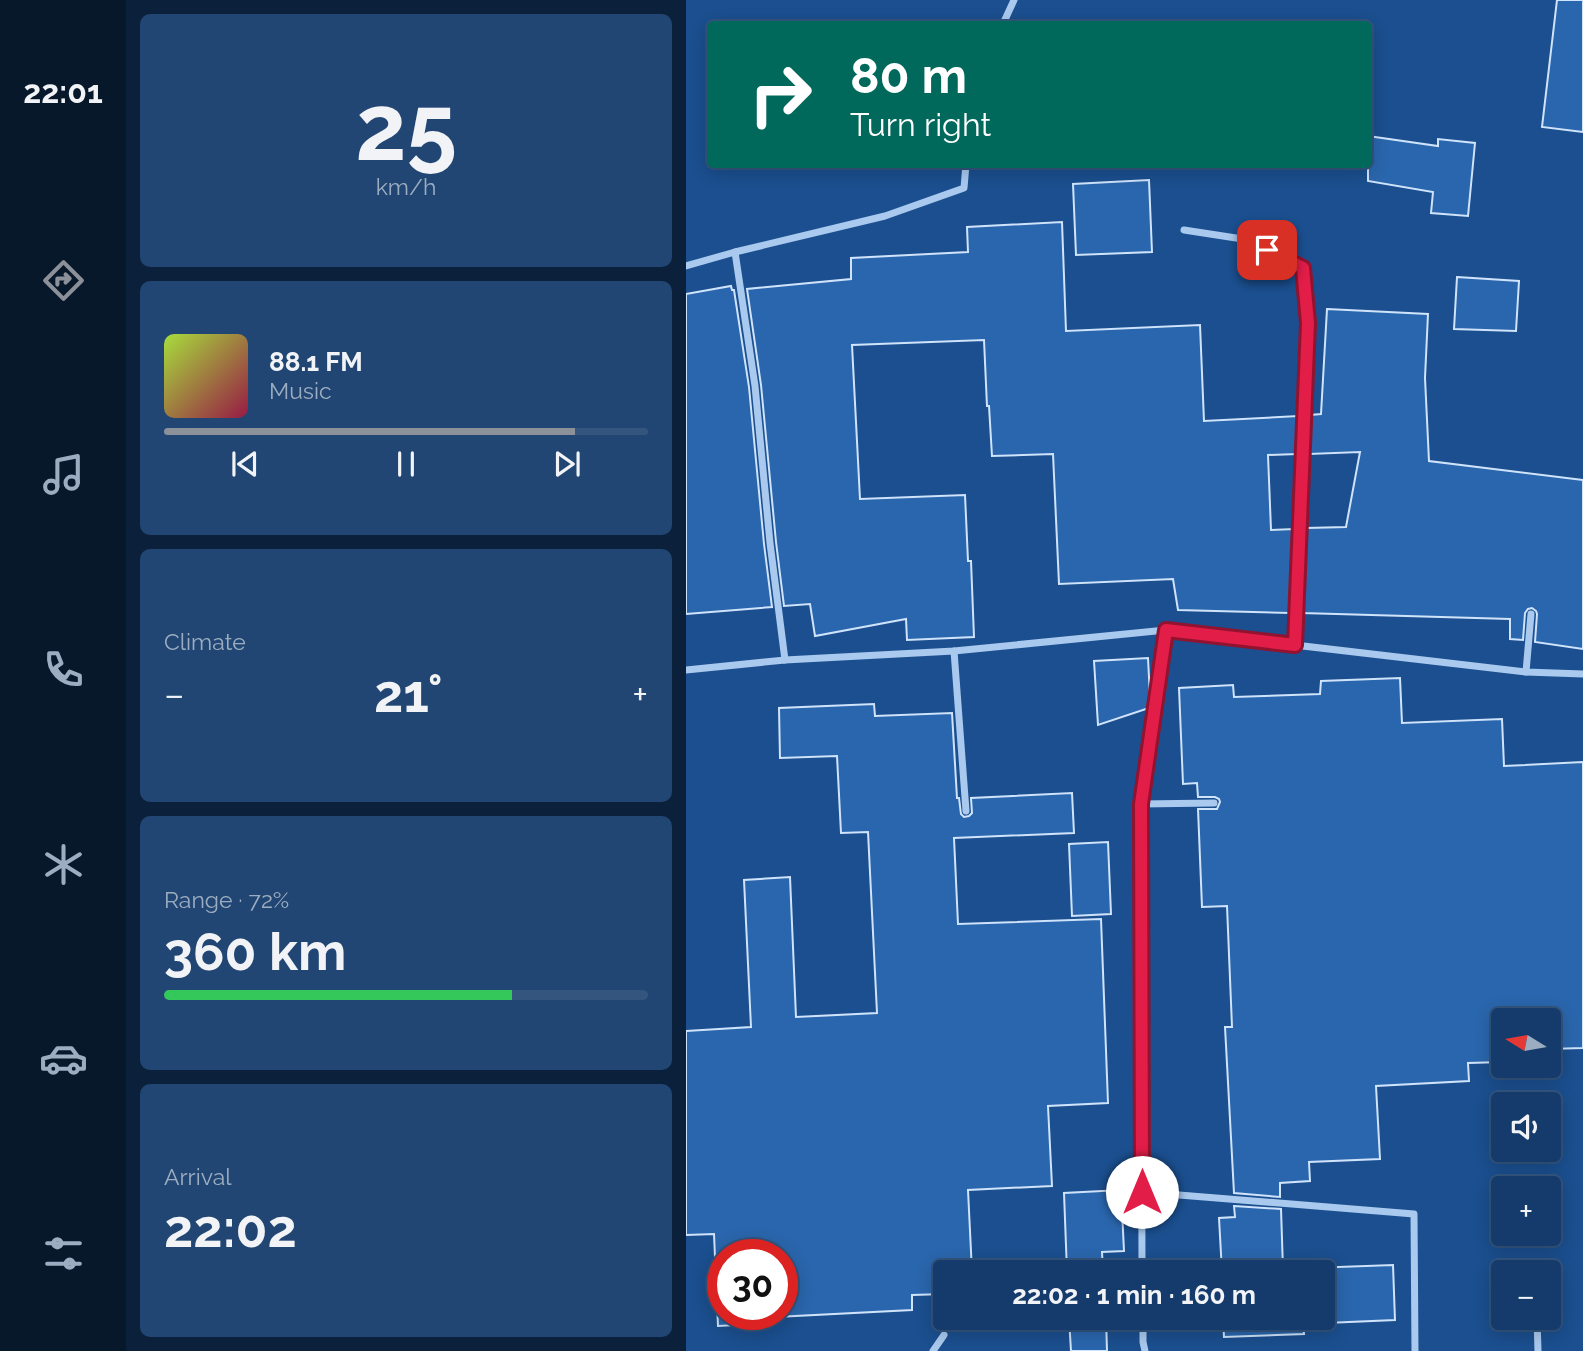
<!DOCTYPE html>
<meta charset="utf-8">
<style>
:root{--surface:#143b6b;--page:#214673;--text:#f1f3f6;--muted:#9dadc1;--line:#33557e;--accent:#8c9099}
body{margin:0;font-family:Raleway,sans-serif;background:var(--page);color:var(--text);height:100vh;display:flex;flex-direction:column;font-size:26px;white-space:nowrap}
*{box-sizing:border-box;margin:0}
p{font-size:23px;color:var(--muted)}
.icon{flex:none;width:38px;height:38px;fill:none;stroke:currentColor;stroke-width:2;stroke-linecap:round;stroke-linejoin:round}
.map{position:relative;flex:1;overflow:hidden}
.sheet{display:flex;flex-direction:column;gap:14px;padding:14px;background:#0b203b;width:560px}
.sheet>*{flex:none}
.top-card{position:absolute;left:21px;top:21px;width:665px;height:147px;border-radius:7px;box-shadow:0 4px 18px #0003,0 0 0 2px var(--line);background:#00695c;color:#fff;overflow:hidden}
.needle{width:46px;rotate:281deg}
.controls{position:absolute;left:805px;top:1008px;display:grid;gap:14px}
.controls a{display:grid;place-items:center;width:70px;height:70px;border-radius:7px;background:var(--surface);box-shadow:0 4px 18px #0003,0 0 0 2px var(--line);font-size:35px}
.speed{position:absolute;left:21px;top:1239px;display:flex;gap:14px;font-size:35px;font-weight:700;text-align:center}
.speed>*{display:grid;place-content:center;width:91px;height:91px;border-radius:50%;background:var(--surface);box-shadow:0 4px 18px #0003,0 0 0 2px var(--line);line-height:1}
.speed .limit{border:10px solid #d22;background:#fff;color:#111}
.pin{position:absolute;display:grid;place-items:center;width:60px;height:60px;color:#fff;margin:-30px;border-radius:14px;box-shadow:0 4px 10px #0006}
.me{position:absolute;width:77px;margin:-38px;rotate:0deg;stroke-linejoin:round;filter:drop-shadow(0 0 5px #0008)}
.turn{display:flex;align-items:center;gap:24px;height:147px;padding:0 28px;font-size:32px}
.turn .icon{width:91px;height:91px;stroke-width:2.5}
.turn b{display:block;font-size:49px;line-height:60px}
.big{font-size:52px;font-weight:700;line-height:1.1}
.sheet .card{flex:1;display:flex;flex-direction:column;justify-content:center;gap:10px;min-width:0;padding:0 24px;border-radius:10px;background:var(--page)}
.sheet .dial{align-items:center;gap:0}
.dial b{font-size:91px;line-height:1}
.song{display:flex;align-items:center;gap:21px}
.cover{width:84px;height:84px;border-radius:10px;background:linear-gradient(135deg,hsl(80 70% 55%),hsl(340 70% 35%))}
.played{height:7px;border-radius:4px;background:linear-gradient(90deg,var(--accent) 85%,var(--line) 85%)}
.keys{display:flex;justify-content:space-around;direction:ltr}
.heat{display:flex;justify-content:space-between;align-items:center;font-size:38px;direction:ltr}
.charge{height:10px;border-radius:5px;background:linear-gradient(90deg,#34c759 72%,var(--line) 0)}
.trip{position:absolute;left:247px;top:1260px;width:402px;height:70px;border-radius:7px;background:var(--surface);box-shadow:0 4px 18px #0003,0 0 0 2px var(--line);font-weight:700;line-height:70px;text-align:center}
main{display:flex;flex:1;min-height:0}
.menu{display:flex;flex-direction:column;width:126px;justify-content:space-around;align-items:center;background:#08182b;color:var(--muted)}
.menu .icon{width:49px;height:49px}
.menu .active{color:var(--accent)}
.menu b{font-size:32px;color:var(--text)}
.map>svg:first-child{display:block}
.building{fill:#2a66ad;stroke:#cfe3fa;stroke-width:2;fill-rule:evenodd}
.lines{fill:none;stroke-linecap:round;stroke-linejoin:round}
.street{stroke:#a9c9ee;stroke-width:7}
.route-casing{stroke:#92132f;stroke-width:18}
.route{stroke:#e11d48;stroke-width:12}
</style>
<main>
<nav class="menu">
<b>22:01</b>
<svg class="icon active" aria-label="directions" viewBox="0 0 24 24"><path d="M12 3l9 9-9 9-9-9zM9 14v-3h6M13 9l2 2-2 2"/></svg>
<svg class="icon" aria-label="music" viewBox="0 0 24 24"><path d="M9 18V5l10-2v13"/><circle cx="6" cy="18" r="3"/><circle cx="16" cy="16" r="3"/></svg>
<svg class="icon" aria-label="phone" viewBox="0 0 24 24"><path d="M5 4h4l2 5-3 2q2 4 5 5l2-3 5 2v4C11 20 4 13 5 4z"/></svg>
<svg class="icon" aria-label="climate" viewBox="0 0 24 24"><path d="M12 3v18M4 7l16 10M4 17L20 7"/></svg>
<svg class="icon" aria-label="car" viewBox="0 0 24 24"><path d="M5 17H2v-5l4-1 3-4h7l3 4 3 1v5h-3M9 17h6M6 11h13"/><circle cx="7" cy="17" r="2"/><circle cx="17" cy="17" r="2"/></svg>
<svg class="icon" aria-label="filters" viewBox="0 0 24 24"><path d="M4 7h16M4 17h16"/><circle cx="9" cy="7" r="2"/><circle cx="15" cy="17" r="2"/></svg>
</nav>
<section class="sheet">
<div class="card dial"><b>25</b><p>km/h</p></div>
<div class="card">
<div class="song"><i class="cover"></i><div><b>88.1 FM</b><p>Music</p></div></div>
<div class="played"></div>
<div class="keys"><svg class="icon" aria-label="previous" viewBox="0 0 24 24"><path d="M18 5L8 12l10 7zM5 5v14"/></svg><svg class="icon" aria-label="pause" viewBox="0 0 24 24"><path d="M8 5v14M16 5v14"/></svg><svg class="icon" aria-label="next" viewBox="0 0 24 24"><path d="M6 5l10 7-10 7zM19 5v14"/></svg></div>
</div>
<div class="card"><p>Climate</p>
<div class="heat"><a>−</a><b class="big">21°</b><a>+</a></div>
</div>
<div class="card"><p>Range · 72%</p><b class="big">360 km</b><div class="charge"></div></div>
<div class="card"><p>Arrival</p><b class="big">22:02</b></div>
</section>
<div class="map">
<svg width="897" height="1351" viewBox="0 0 897 1351">
<rect width="100%" height="100%" fill="#1b4f8f"/>
<!-- building -->
<g class="building">
<path d="M 871,0 L 897,0 L 897,132 L 856,127 Z"/>
<path d="M 682,136 L 752,146 L 752,139 L 789,143 L 782,216 L 745,213 L 747,192 L 682,181 Z"/>
<path d="M 463,180 L 466,252 L 390,255 L 387,184 Z"/>
<path d="M 376,222 L 380,331 L 514,325 L 518,421 L 612,416 L 611,454 L 582,455 L 585,530 L 608,529 L 604,613 L 492,610 L 487,579 L 373,584 L 367,454 L 306,456 L 303,406 L 301,406 L 298,340 L 166,345 L 174,499 L 279,495 L 282,561 L 285,561 L 288,637 L 221,640 L 220,619 L 129,636 L 124,604 L 98,606 L 90,542 L 75,385 L 61,289 L 165,279 L 165,258 L 282,252 L 281,227 Z"/>
<path d="M 771,277 L 833,281 L 830,331 L 768,329 Z"/>
<path d="M 45,286 L 46,290 L 48,290 L 63,387 L 78,544 L 86,607 L 0,614 L 0,294 Z"/>
<path d="M 641,309 L 742,314 L 739,378 L 743,461 L 897,480 L 897,649 L 849,642 L 851,614 L 850,611 L 846,608 L 842,609 L 839,613 L 837,640 L 824,639 L 824,619 L 616,613 L 620,528 L 660,527 L 674,452 L 623,454 L 624,415 L 635,414 Z"/>
<path d="M 462,658 L 464,697 L 463,708 L 412,725 L 408,661 Z"/>
<path d="M 714,678 L 716,723 L 816,719 L 818,766 L 897,762 L 897,1048 L 863,1049 L 863,1020 L 817,1020 L 817,1062 L 782,1063 L 783,1081 L 690,1086 L 694,1159 L 623,1162 L 624,1181 L 594,1183 L 594,1197 L 548,1193 L 539,1027 L 546,1027 L 541,906 L 516,907 L 512,809 L 531,809 L 534,802 L 533,799 L 529,797 L 512,797 L 511,783 L 497,784 L 493,688 L 547,685 L 548,697 L 634,694 L 635,681 Z"/>
<path d="M 188,704 L 189,716 L 266,713 L 271,798 L 273,798 L 275,814 L 278,817 L 283,816 L 286,813 L 285,798 L 386,793 L 388,833 L 268,838 L 272,924 L 415,919 L 422,1103 L 362,1106 L 366,1186 L 282,1190 L 286,1272 L 259,1272 L 259,1294 L 226,1295 L 226,1310 L 90,1317 L 90,1323 L 32,1326 L 28,1234 L 0,1235 L 0,1031 L 65,1027 L 58,880 L 104,877 L 110,1017 L 191,1013 L 182,832 L 155,833 L 151,756 L 94,758 L 93,708 ZM 37,1255 L 96,1255 L 96,1314 L 37,1314 Z"/>
<path d="M 422,842 L 425,914 L 386,916 L 383,844 Z"/>
<path d="M 435,1190 L 438,1251 L 416,1252 L 417,1272 L 381,1272 L 378,1193 Z"/>
<path d="M 548,1206 L 595,1209 L 597,1269 L 707,1265 L 709,1320 L 617,1324 L 618,1334 L 538,1337 L 537,1318 L 637,1318 L 637,1272 L 536,1272 L 533,1218 L 549,1217 Z"/>
<path d="M 383,1318 L 420,1318 L 421,1351 L 385,1351 Z"/>
</g>
<g class="lines">
<!-- street -->
<g class="street">
<path d="M 317,24 L 328,0"/>
<path d="M 498,230 L 563,240 L 617,268 L 622,323 L 609,645"/>
<path d="M 0,266 L 49,252"/>
<path d="M 268,651 L 280,811"/>
<path d="M 99,660 L 84,543 L 69,386 L 49,252 L 199,216 L 278,188 L 280,164"/>
<path d="M 0,670 L 99,660 L 268,651 L 480,630 L 840,672 L 897,674"/>
<path d="M 840,672 L 845,614"/>
<path d="M 455,804 L 528,803"/>
<path d="M 456,1192 L 728,1214 L 729,1351"/>
<path d="M 456,1272 L 455,804 L 480,630"/>
<path d="M 457,1318 L 457,1342 L 459,1351"/>
<path d="M 851,1318 L 852,1351"/>
<path d="M 247,1351 L 258,1335"/>
</g>
</g>
<g class="lines">
<defs>
<path id="route" d="M 456,1192 L 455,804 L 480,630 L 609,645 L 622,323 L 617,268 L 581,250"/>
</defs>
<!-- route casing -->
<use href="#route" class="route-casing"/>
<!-- route -->
<use href="#route" class="route"/>
</g>
</svg>
<div class="controls">
<a><svg class="needle" viewBox="-14 -14 28 28"><path d="M0-13l5 13h-10z" fill="#e53935"/><path d="M0 13l5-13h-10z" fill="#9dadc1"/></svg></a>
<a><svg class="icon" aria-label="sound" viewBox="0 0 24 24"><path d="M4 9h4l5-4v14l-5-4H4zM17 9q2 3 0 6"/></svg></a>
<a>+</a>
<a>−</a>
</div>
<div class="speed"><div class="limit">30</div></div>
<div class="pin" style="left:581px;top:250px;background:#d93025"><svg class="icon" aria-label="arrive" viewBox="0 0 24 24"><path d="M6 21V4h12l-3 4 3 4H6"/></svg></div>
<svg class="me" style="left:456px;top:1192px" viewBox="-20 -20 40 40"><circle r="19" fill="#fff"/><path d="M0-13L10 11 0 6-10 11z" fill="#e11d48"/></svg>
<div class="trip">22:02 · 1 min · 160 m</div>
<div class="top-card">
<div class="turn"><svg class="icon" aria-label="right" viewBox="0 0 24 24"><path d="M7 20v-9h11M14 6l5 5-5 5"/></svg><div><b>80 m</b>Turn right</div></div>
</div>
</div>
</main>
